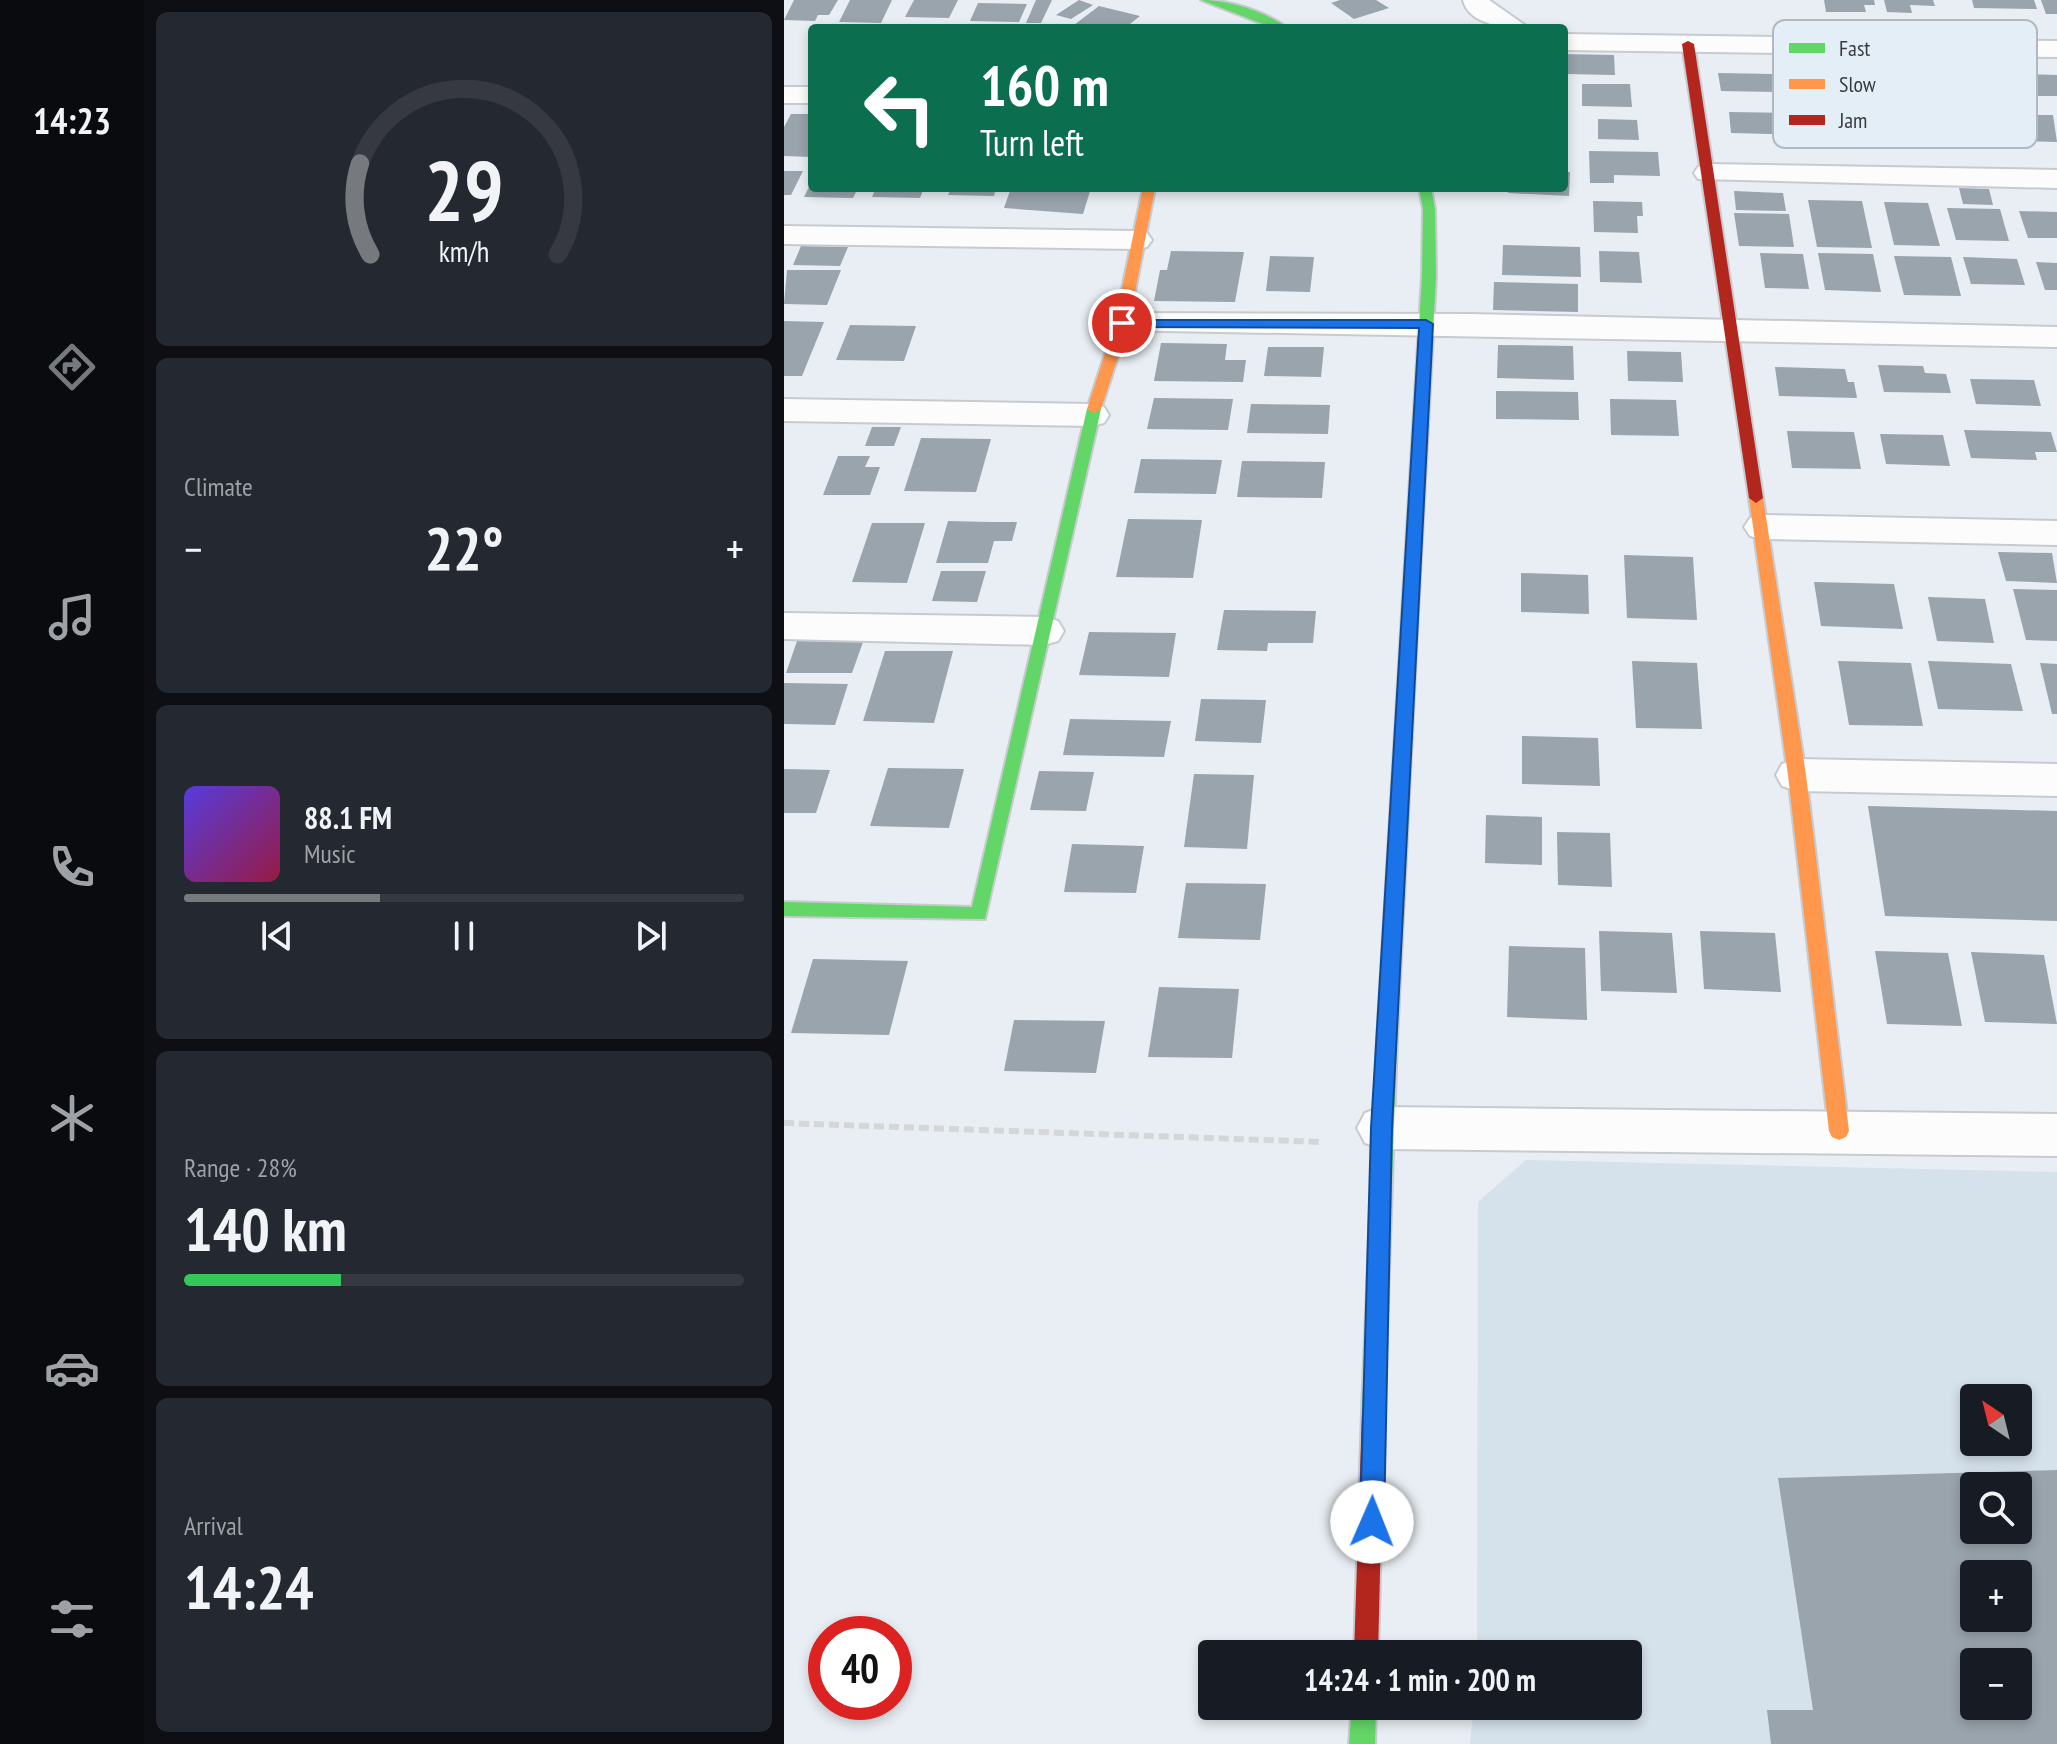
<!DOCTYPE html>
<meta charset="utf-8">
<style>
:root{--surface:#171b24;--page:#242831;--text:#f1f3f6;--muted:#9ea1a6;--line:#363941;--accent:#767a7e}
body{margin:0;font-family:"PT Sans Narrow",sans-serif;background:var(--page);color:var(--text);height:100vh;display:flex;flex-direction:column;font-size:30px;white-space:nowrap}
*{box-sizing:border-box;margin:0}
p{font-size:26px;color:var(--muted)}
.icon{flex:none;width:44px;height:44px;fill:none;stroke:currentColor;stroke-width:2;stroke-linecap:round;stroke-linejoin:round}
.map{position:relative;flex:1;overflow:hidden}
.drawer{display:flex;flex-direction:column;gap:12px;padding:12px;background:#0d0f14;width:640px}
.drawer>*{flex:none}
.top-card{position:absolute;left:24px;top:24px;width:760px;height:168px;border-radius:8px;box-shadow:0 4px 12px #0003;background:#0b6e4f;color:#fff;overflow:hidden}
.needle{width:52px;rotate:325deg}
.fabs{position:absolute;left:1176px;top:1384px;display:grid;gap:16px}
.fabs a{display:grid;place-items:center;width:72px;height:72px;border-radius:8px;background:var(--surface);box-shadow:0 4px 12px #0003;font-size:40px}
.speed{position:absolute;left:24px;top:1616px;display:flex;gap:16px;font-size:40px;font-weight:700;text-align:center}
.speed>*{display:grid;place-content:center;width:104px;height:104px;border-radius:50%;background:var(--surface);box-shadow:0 4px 12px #0003;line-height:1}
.speed .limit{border:12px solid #d22;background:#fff;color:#111}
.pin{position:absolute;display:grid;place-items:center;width:68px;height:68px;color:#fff;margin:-34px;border:4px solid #fff;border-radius:50%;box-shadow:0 2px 8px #0007}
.me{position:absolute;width:88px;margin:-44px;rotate:1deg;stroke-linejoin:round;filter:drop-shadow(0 0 6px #0008)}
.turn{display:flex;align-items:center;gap:28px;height:168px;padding:0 40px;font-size:36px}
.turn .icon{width:104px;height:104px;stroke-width:2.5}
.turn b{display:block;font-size:56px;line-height:68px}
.big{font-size:60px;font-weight:700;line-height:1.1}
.drawer .widget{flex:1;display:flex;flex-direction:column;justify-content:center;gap:12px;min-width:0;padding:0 28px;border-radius:12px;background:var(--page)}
.drawer .dial{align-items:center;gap:0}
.dial svg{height:208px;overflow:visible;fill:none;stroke:var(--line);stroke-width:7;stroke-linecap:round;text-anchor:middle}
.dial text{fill:var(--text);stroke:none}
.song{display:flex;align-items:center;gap:24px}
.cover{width:96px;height:96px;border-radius:12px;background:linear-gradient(135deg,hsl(250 70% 55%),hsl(340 70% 35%))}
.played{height:8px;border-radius:4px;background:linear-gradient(90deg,var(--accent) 35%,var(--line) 35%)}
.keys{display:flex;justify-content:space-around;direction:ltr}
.heat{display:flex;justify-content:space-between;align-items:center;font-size:44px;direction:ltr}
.charge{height:12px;border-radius:6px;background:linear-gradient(90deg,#34c759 28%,var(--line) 0)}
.trip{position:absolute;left:414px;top:1640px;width:444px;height:80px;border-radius:8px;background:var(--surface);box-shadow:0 4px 12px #0003;font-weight:700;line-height:80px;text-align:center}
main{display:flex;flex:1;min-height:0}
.tabs{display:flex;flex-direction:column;width:144px;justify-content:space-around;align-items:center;background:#090b0e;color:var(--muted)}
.tabs .icon{width:56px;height:56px}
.tabs .active{color:var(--accent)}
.tabs b{font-size:36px;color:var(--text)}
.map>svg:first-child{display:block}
.built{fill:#d5e1eb;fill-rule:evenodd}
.building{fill:#9aa4ad;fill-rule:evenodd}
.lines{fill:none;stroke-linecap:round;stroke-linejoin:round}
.street-casing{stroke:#c7cbcf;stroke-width:4}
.fast-casing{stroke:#c7cbcf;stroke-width:4}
.slow-casing{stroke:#c7cbcf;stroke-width:4}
.jam-casing{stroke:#c7cbcf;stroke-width:4}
.path{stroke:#d4d6d8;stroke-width:6;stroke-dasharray:10 5;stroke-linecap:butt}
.street{fill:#fcfcfd;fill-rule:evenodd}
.fast{fill:#63d668;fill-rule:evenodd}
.slow{fill:#ff974d;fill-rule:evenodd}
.jam{fill:#b3261e;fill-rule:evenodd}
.route{fill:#1a73e8;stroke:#114b97;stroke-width:2}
.key{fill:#e4eef7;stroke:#b0b9c0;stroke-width:2}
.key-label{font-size:22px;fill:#383c3f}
</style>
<main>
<nav class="tabs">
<b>14:23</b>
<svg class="icon active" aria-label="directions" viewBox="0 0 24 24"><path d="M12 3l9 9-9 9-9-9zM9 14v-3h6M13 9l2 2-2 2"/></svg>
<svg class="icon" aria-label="music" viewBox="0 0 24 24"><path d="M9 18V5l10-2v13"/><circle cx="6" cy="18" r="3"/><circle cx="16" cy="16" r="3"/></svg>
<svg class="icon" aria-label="phone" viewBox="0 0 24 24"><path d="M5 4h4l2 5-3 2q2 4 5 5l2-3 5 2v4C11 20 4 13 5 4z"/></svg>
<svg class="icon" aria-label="climate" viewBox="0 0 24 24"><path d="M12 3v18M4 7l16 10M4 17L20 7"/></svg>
<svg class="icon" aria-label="car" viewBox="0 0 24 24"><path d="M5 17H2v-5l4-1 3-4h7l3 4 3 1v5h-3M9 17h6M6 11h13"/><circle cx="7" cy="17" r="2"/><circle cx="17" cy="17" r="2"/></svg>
<svg class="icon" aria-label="filters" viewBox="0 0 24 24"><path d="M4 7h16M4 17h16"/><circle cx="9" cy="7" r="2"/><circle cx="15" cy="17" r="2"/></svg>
</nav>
<section class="drawer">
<div class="widget dial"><svg viewBox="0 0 100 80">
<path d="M14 69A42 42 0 1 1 86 69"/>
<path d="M14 69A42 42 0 0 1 10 34" stroke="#767a7e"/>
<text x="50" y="56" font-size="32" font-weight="700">29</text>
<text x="50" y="72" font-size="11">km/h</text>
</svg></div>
<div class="widget"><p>Climate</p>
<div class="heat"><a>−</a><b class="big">22°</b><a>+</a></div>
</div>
<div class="widget">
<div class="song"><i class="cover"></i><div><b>88.1 FM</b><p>Music</p></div></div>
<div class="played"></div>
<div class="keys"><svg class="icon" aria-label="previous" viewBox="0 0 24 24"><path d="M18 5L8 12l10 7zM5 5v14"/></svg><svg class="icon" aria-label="pause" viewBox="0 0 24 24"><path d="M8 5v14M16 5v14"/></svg><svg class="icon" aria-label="next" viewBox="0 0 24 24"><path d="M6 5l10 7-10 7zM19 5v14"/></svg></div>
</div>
<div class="widget"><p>Range · 28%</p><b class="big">140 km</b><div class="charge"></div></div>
<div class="widget"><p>Arrival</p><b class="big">14:24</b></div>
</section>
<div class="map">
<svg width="1273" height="1744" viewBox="0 0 1273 1744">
<rect width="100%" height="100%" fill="#e8eef3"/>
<!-- built -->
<path class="built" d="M 742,1160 L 1273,1172 L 1273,1744 L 686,1744 L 690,1706 L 844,1706 L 844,1654 L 693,1654 L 694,1202 ZM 1190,1398 L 1234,1398 L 1234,1442 L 1190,1442 ZM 1190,1486 L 1234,1486 L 1234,1530 L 1190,1530 ZM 1190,1574 L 1234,1574 L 1234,1618 L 1190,1618 ZM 1190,1662 L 1234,1662 L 1234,1706 L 1190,1706 Z"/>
<!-- building -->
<g class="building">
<path d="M 10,0 L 54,0 L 45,15 L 34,15 L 31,21 L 0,20 Z"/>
<path d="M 66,0 L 108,0 L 97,23 L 55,22 Z"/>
<path d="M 130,0 L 174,0 L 165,18 L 121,17 Z"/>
<path d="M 252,0 L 268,0 L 257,23 L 242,23 Z"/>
<path d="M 295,0 L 309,5 L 287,19 L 272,15 Z"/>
<path d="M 556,0 L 592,0 L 605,8 L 570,19 L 547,3 Z"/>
<path d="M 1040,0 L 1090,0 L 1091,5 L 1080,5 L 1082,12 L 1042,12 Z"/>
<path d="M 1100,0 L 1149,0 L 1151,6 L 1126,5 L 1128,13 L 1103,12 Z"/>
<path d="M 1188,0 L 1250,0 L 1253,9 L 1190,8 Z"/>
<path d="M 1257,0 L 1273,0 L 1273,14 L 1262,14 Z"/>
<path d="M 194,3 L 243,4 L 235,22 L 186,21 Z"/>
<path d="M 315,6 L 356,16 L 341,28 L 286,28 Z"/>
<path d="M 780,54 L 830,55 L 831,75 L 780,74 Z"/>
<path d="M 934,73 L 989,74 L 992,92 L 937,91 Z"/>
<path d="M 1235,74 L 1273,75 L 1273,96 L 1242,96 Z"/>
<path d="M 798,84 L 846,84 L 848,107 L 798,106 Z"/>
<path d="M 945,112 L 1021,113 L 1025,135 L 947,133 Z"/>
<path d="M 7,114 L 28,114 L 28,157 L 0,156 L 0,127 Z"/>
<path d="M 1228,115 L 1269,115 L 1273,142 L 1237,141 Z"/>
<path d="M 814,119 L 853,120 L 855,140 L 814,139 Z"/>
<path d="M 805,151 L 874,152 L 876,176 L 830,175 L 830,183 L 806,183 Z"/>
<path d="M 0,171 L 19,171 L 7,195 L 0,195 Z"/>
<path d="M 780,172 L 786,172 L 785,196 L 724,193 L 725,188 L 780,188 Z"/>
<path d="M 28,181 L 28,188 L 74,188 L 69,198 L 20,197 Z"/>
<path d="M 92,188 L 140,188 L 136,198 L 88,197 Z"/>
<path d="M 167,188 L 212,188 L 210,196 L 164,195 Z"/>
<path d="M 227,188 L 307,188 L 299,214 L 220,208 Z"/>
<path d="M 1175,188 L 1205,189 L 1209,205 L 1179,204 Z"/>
<path d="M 950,191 L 999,193 L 1002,211 L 952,210 Z"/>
<path d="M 1024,200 L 1078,201 L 1088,248 L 1033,247 Z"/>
<path d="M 809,201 L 858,202 L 859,216 L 853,216 L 854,233 L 810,232 Z"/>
<path d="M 1100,202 L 1144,203 L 1156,246 L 1110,245 Z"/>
<path d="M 1163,208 L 1216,209 L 1225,241 L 1172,240 Z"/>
<path d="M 1235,211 L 1273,212 L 1273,238 L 1244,238 Z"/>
<path d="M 950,213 L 1005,214 L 1010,247 L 955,246 Z"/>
<path d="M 719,245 L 796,247 L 797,277 L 718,275 Z"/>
<path d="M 17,246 L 64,247 L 56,266 L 9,265 Z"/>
<path d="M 387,251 L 460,252 L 451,302 L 370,301 L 376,270 L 383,270 Z"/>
<path d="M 815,251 L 855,252 L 858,283 L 816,282 Z"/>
<path d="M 976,253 L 1019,254 L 1025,289 L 981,288 Z"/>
<path d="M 1034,253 L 1089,254 L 1097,292 L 1041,290 Z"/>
<path d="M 486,256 L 530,257 L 526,292 L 482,291 Z"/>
<path d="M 1110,256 L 1167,257 L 1177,296 L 1120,295 Z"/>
<path d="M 1179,257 L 1233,259 L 1241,285 L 1187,284 Z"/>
<path d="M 1252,262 L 1273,263 L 1273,290 L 1261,290 Z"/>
<path d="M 3,270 L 57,270 L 43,305 L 0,304 Z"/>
<path d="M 710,282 L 794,284 L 794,312 L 709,310 Z"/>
<path d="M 0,321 L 40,322 L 18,376 L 0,376 Z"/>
<path d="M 66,325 L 132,326 L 120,361 L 52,360 Z"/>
<path d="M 377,343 L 443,344 L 441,360 L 462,360 L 459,382 L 370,381 Z"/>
<path d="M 714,345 L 789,346 L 790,380 L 713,378 Z"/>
<path d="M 484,347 L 540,347 L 537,377 L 480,376 Z"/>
<path d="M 843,351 L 897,352 L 899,382 L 844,381 Z"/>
<path d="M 1094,365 L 1139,366 L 1141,373 L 1162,374 L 1167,393 L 1100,392 Z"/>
<path d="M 991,367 L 1061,369 L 1064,382 L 1070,382 L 1073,398 L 995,396 Z"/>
<path d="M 1186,379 L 1250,380 L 1257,406 L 1192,404 Z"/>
<path d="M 712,391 L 794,392 L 795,420 L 712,419 Z"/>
<path d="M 370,398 L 449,399 L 444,430 L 363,429 Z"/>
<path d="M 826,399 L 892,400 L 895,436 L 827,435 Z"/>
<path d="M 467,404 L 546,405 L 544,434 L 463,433 Z"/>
<path d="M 88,427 L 117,427 L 110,446 L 81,446 Z"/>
<path d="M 1180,430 L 1267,432 L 1273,452 L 1251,452 L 1253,460 L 1187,458 Z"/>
<path d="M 1003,431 L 1070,432 L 1077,469 L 1008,468 Z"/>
<path d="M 1096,434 L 1159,435 L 1166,466 L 1102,464 Z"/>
<path d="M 137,438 L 207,439 L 192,492 L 120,491 Z"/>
<path d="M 54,456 L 86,456 L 81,467 L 96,467 L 86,495 L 39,495 Z"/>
<path d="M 357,459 L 438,460 L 432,494 L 350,493 Z"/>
<path d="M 458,461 L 541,462 L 538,498 L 453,497 Z"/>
<path d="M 344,519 L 418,520 L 409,578 L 332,577 Z"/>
<path d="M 164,521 L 206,522 L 233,522 L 228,541 L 210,541 L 204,563 L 152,563 Z"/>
<path d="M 88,523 L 141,523 L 123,583 L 68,582 Z"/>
<path d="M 1214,552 L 1268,553 L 1273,583 L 1222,581 Z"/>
<path d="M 840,555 L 909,557 L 913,620 L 843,618 Z"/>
<path d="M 157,571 L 202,571 L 193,602 L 148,601 Z"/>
<path d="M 737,573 L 804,575 L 805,614 L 737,612 Z"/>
<path d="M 1030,582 L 1110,584 L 1119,629 L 1037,626 Z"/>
<path d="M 1229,589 L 1273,590 L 1273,641 L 1242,640 Z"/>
<path d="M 1144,597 L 1201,599 L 1210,643 L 1153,641 Z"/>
<path d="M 440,610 L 532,611 L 529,643 L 484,643 L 483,651 L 433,650 Z"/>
<path d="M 305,632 L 392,633 L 385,677 L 295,675 Z"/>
<path d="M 13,641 L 79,642 L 68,673 L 2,673 Z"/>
<path d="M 101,651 L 169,651 L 150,723 L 79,721 Z"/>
<path d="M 848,661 L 913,663 L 918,729 L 852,728 Z"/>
<path d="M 1054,661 L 1127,663 L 1139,726 L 1065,725 Z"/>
<path d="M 1144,661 L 1227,664 L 1239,711 L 1154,709 Z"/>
<path d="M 1256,663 L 1273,664 L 1273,714 L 1268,714 Z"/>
<path d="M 0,683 L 64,684 L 51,725 L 0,724 Z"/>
<path d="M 417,699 L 482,700 L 477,743 L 411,741 Z"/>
<path d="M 286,719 L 387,721 L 380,757 L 279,755 Z"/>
<path d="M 738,736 L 814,738 L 816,786 L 738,784 Z"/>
<path d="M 104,768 L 180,769 L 165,828 L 86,826 Z"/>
<path d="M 0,769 L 46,770 L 32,813 L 0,813 Z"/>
<path d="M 255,771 L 310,772 L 302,811 L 246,810 Z"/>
<path d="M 410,774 L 470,775 L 463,849 L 400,847 Z"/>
<path d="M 1084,806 L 1273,811 L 1273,921 L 1101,916 Z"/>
<path d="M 702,815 L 758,817 L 758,865 L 701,863 Z"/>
<path d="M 773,832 L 826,833 L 828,887 L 774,885 Z"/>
<path d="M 288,844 L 360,846 L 352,893 L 280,892 Z"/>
<path d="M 402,883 L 482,884 L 476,940 L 394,938 Z"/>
<path d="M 815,931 L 888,933 L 893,993 L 817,991 Z"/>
<path d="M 916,931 L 991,933 L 997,992 L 920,989 Z"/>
<path d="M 725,946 L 801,948 L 803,1020 L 723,1017 Z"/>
<path d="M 1091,951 L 1164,953 L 1178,1026 L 1103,1024 Z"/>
<path d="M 1187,952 L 1260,955 L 1273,1024 L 1201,1022 Z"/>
<path d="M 29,959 L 124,961 L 105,1035 L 7,1033 Z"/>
<path d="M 375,987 L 455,989 L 448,1058 L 364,1057 Z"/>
<path d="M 230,1020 L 321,1021 L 312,1073 L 220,1071 Z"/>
<path d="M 1273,1470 L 1273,1744 L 987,1744 L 983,1710 L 1029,1710 L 994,1478 ZM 1190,1486 L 1234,1486 L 1234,1530 L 1190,1530 ZM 1190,1574 L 1234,1574 L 1234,1618 L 1190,1618 ZM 1190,1662 L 1234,1662 L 1234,1706 L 1190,1706 Z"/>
</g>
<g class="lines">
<defs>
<g id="street">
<path d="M 679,0 L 705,0 L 745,28 C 724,28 685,26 679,0 Z"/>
<path d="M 780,34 L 1273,41 L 1273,57 L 780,50 Z"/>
<rect x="0" y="87" width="28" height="16"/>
<path d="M 925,164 L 1273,170 L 1273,188 L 914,179 L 910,173 L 914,167 Z"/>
<path d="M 0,226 L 352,231 L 363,233 L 368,240 L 363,247 L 352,249 L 0,244 Z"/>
<path d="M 338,313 L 685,314 L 1273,327 L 1273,347 L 326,330 L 322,323 L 326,316 Z"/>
<path d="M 0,399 L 308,404 L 320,407 L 325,415 L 320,423 L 308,426 L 0,421 Z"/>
<path d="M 979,515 L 1273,521 L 1273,545 L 979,539 L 966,536 L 960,527 L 966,518 Z"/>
<path d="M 0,613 L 260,617 L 274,621 L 280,631 L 274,641 L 260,645 L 0,639 Z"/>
<path d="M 1013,759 L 1273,764 L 1273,796 L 1013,791 L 998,786 L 992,775 L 998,764 Z"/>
<path d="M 598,1107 L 1273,1114 L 1273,1156 L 598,1149 L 581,1143 L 573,1128 L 581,1113 Z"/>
</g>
<g id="fast">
<path d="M 417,0 C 445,0 481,11 503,28 L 489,28 Z"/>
<path d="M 635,188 L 647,188 L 651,209 L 652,276 L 634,613 L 626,618 L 618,613 L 638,276 L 639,209 Z"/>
<path d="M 310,405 L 317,409 L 201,919 L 0,916 L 0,902 L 188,907 L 303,409 Z"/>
<path d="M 603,1031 L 610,1033 L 613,1039 L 600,1412 L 597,1420 L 589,1423 L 581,1420 L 578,1412 L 593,1039 L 596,1033 Z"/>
<path d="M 568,1706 L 592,1706 L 591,1744 L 565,1744 Z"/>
</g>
<g id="slow">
<path d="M 359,188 L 371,188 L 345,323 L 317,409 L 310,413 L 303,409 L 331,323 Z"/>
<path d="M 972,493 L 979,498 L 1022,775 L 1065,1131 L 1062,1137 L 1055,1140 L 1048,1137 L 1045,1131 L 1004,775 L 965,498 Z"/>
<path d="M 626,608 L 634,613 L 613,1039 L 610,1045 L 603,1047 L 596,1045 L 593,1039 L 618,613 Z"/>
</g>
<g id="jam">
<path d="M 904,41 L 910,44 L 979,498 L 972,503 L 965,498 L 898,44 Z"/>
<path d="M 589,1401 L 597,1404 L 600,1412 L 594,1654 L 570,1654 L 578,1412 L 581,1404 Z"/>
</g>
</defs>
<!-- street casing -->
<use href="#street" class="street-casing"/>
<!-- fast casing -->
<use href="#fast" class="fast-casing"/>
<!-- slow casing -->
<use href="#slow" class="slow-casing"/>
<!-- jam casing -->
<use href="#jam" class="jam-casing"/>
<!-- path -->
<path class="path" d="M 0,1123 L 538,1142"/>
<!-- street -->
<use href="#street" class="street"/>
<!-- fast -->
<use href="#fast" class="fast"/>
<!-- slow -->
<use href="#slow" class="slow"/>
<!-- jam -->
<use href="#jam" class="jam"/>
</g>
<!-- route -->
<path class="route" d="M 334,320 L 642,320 L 649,324 L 608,1128 L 600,1522 L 597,1531 L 588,1534 L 580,1531 L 576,1522 L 587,1128 L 635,328 L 338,327 L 334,326 Z"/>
<!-- legend -->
<rect x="989" y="20" width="264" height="128" rx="12" class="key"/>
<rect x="1005" y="43" width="36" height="10" fill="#63d668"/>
<rect x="1005" y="79" width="36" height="10" fill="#ff974d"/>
<rect x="1005" y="115" width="36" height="10" fill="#b3261e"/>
<g class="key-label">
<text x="1055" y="56">Fast</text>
<text x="1055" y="92">Slow</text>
<text x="1055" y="128">Jam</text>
</g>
</svg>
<div class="fabs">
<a><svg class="needle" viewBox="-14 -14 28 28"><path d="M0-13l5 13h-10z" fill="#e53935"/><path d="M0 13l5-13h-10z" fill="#9ea1a6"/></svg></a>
<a><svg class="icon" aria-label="search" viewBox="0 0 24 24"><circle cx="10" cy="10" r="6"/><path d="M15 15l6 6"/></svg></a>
<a>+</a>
<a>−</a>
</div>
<div class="speed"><div class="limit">40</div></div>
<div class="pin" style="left:338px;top:323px;background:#d93025"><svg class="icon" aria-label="arrive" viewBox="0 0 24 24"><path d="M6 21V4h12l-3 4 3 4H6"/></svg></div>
<svg class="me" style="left:588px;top:1522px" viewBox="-20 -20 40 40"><circle r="19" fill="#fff"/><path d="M0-13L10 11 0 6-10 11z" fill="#1a73e8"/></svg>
<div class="trip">14:24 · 1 min · 200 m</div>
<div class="top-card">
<div class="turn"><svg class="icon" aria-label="left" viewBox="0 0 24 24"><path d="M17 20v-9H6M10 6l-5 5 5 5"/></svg><div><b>160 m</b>Turn left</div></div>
</div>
</div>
</main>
